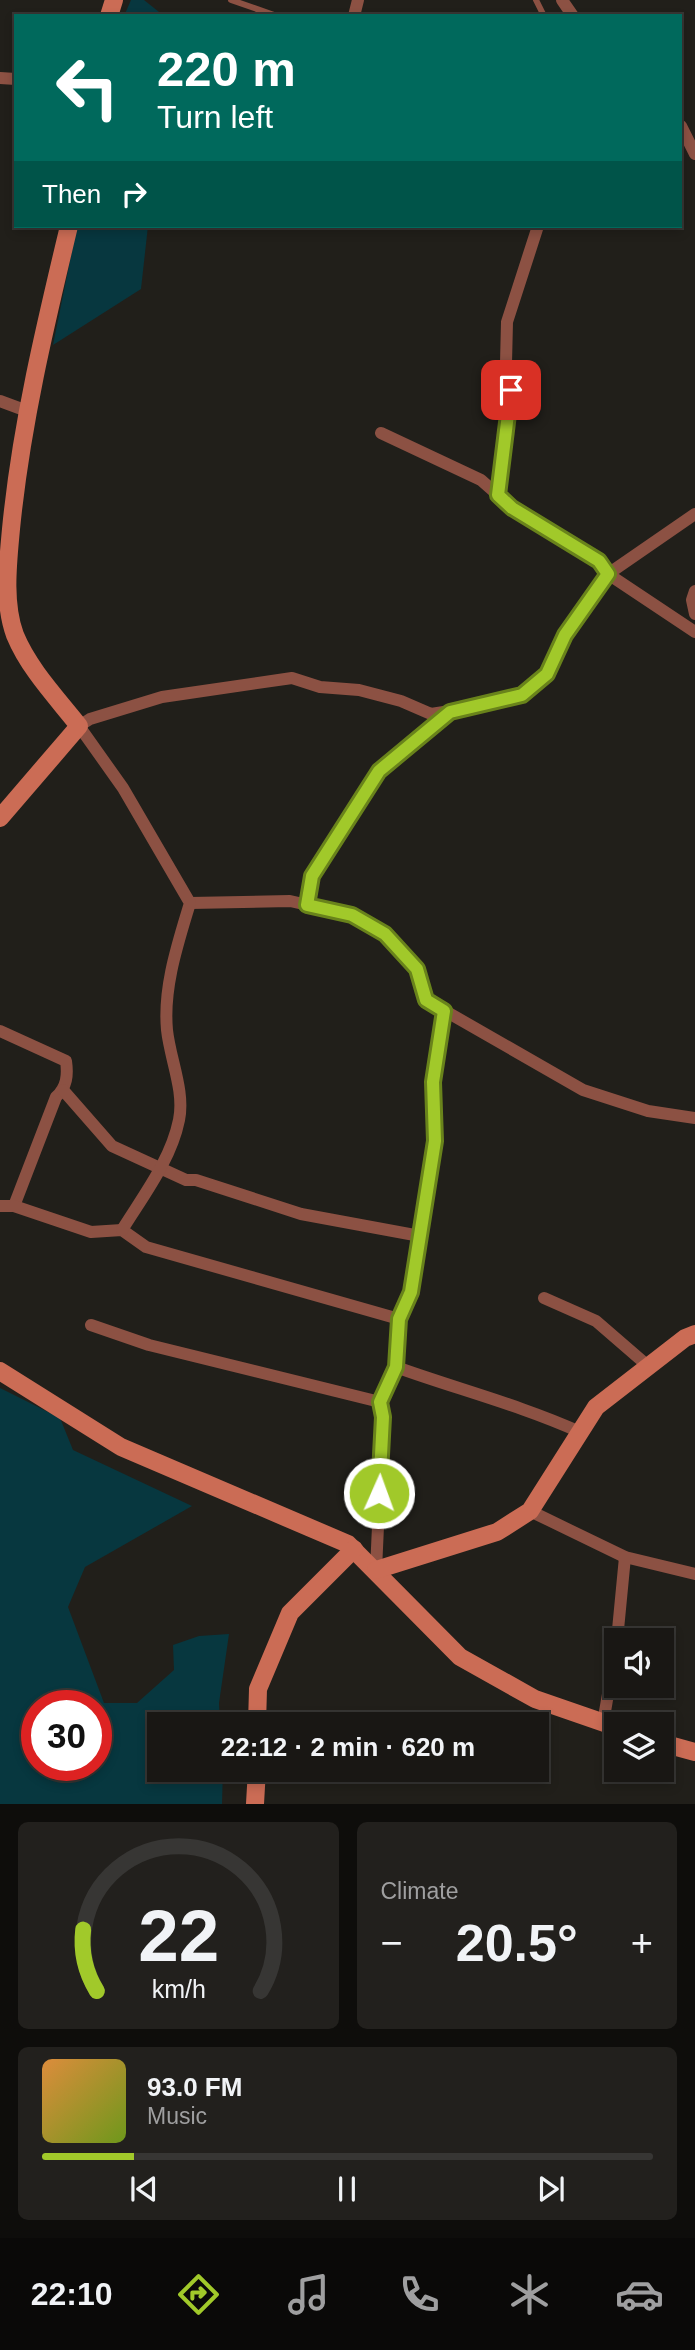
<!DOCTYPE html>
<meta charset="utf-8">
<style>
:root{--surface:#191714;--page:#22201d;--text:#f1f3f6;--muted:#9f9fa0;--line:#373634;--accent:#a1c92a}
body{margin:0;font-family:Helvetica,sans-serif;background:var(--page);color:var(--text);height:100vh;display:flex;flex-direction:column;font-size:26px;white-space:nowrap}
*{box-sizing:border-box;margin:0}
p{font-size:23px;color:var(--muted)}
.icon{flex:none;width:38px;height:38px;fill:none;stroke:currentColor;stroke-width:2;stroke-linecap:round;stroke-linejoin:round}
.map{position:relative;height:1804px;overflow:hidden}
.sheet{display:flex;flex-direction:column;gap:18px;padding:18px;background:#0e0d0b;flex:1}
.sheet>*{flex:none}
.top-card{position:absolute;left:14px;top:14px;width:668px;height:214px;border-radius:0px;box-shadow:0 4px 10px #0003,0 0 0 2px var(--line);background:#00695c;color:#fff;overflow:hidden}
.tools{position:absolute;left:604px;top:1628px;display:grid;gap:14px}
.tools a{display:grid;place-items:center;width:70px;height:70px;border-radius:0px;background:var(--surface);box-shadow:0 4px 10px #0003,0 0 0 2px var(--line);font-size:35px}
.speed{position:absolute;left:21px;top:1690px;display:flex;gap:14px;font-size:35px;font-weight:700;text-align:center}
.speed>*{display:grid;place-content:center;width:91px;height:91px;border-radius:50%;background:var(--surface);box-shadow:0 4px 10px #0003,0 0 0 2px var(--line);line-height:1}
.speed .limit{border:10px solid #d22;background:#fff;color:#111}
.pin{position:absolute;display:grid;place-items:center;width:60px;height:60px;color:#fff;margin:-30px;border-radius:14px;box-shadow:0 4px 10px #0006}
.me{position:absolute;width:77px;margin:-38px;rotate:2deg;stroke-linejoin:round;filter:drop-shadow(0 0 5px #0008)}
.turn{display:flex;align-items:center;gap:24px;height:147px;padding:0 28px;font-size:32px}
.turn .icon{width:91px;height:91px;stroke-width:2.5}
.turn b{display:block;font-size:49px;line-height:60px}
.then{display:flex;align-items:center;height:66px;padding:0 28px;background:#0003;gap:14px;font-size:26px}
.big{font-size:52px;font-weight:700;line-height:1.1}
.sheet .widget{flex:1;display:flex;flex-direction:column;justify-content:center;gap:10px;min-width:0;padding:0 24px;border-radius:10px;background:var(--page)}
.sheet .dial{align-items:center;gap:0}
.dial svg{height:182px;overflow:visible;fill:none;stroke:var(--line);stroke-width:7;stroke-linecap:round;text-anchor:middle}
.dial text{fill:var(--text);stroke:none}
.song{display:flex;align-items:center;gap:21px}
.cover{width:84px;height:84px;border-radius:10px;background:linear-gradient(135deg,hsl(30 70% 55%),hsl(80 70% 35%))}
.played{height:7px;border-radius:4px;background:linear-gradient(90deg,var(--accent) 15%,var(--line) 15%)}
.keys{display:flex;justify-content:space-around;direction:ltr}
.heat{display:flex;justify-content:space-between;align-items:center;font-size:38px;direction:ltr}
.sheet .tiles{flex:1;display:grid;gap:18px;grid-template-columns:1fr 1fr}
.widget:last-child{grid-column:span 2}
.trip{position:absolute;left:147px;top:1712px;width:402px;height:70px;border-radius:0px;background:var(--surface);box-shadow:0 4px 10px #0003,0 0 0 2px var(--line);font-weight:700;line-height:70px;text-align:center}
.menu{display:flex;height:112px;justify-content:space-around;align-items:center;background:#0a0908;color:var(--muted)}
.menu .icon{width:49px;height:49px}
.menu .on{color:var(--accent)}
.menu b{font-size:32px;color:var(--text)}
.map>svg:first-child{display:block}
.water{fill:#07373f;fill-rule:evenodd}
.lines{fill:none;stroke-linecap:round;stroke-linejoin:round}
.lane{stroke:#8c5143;stroke-width:6}
.street{stroke:#8c5143;stroke-width:12}
.secondary{stroke:#cb6c55;stroke-width:18}
.route-casing{stroke:#69831b;stroke-width:18}
.route{stroke:#a1c92a;stroke-width:12}
</style>
<div class="map">
<svg width="695" height="1804" viewBox="0 0 695 1804">
<rect width="100%" height="100%" fill="#211f1a"/>
<!-- water -->
<g class="water">
<path d="M 131,0 L 144,0 L 164,16 L 124,16 Z"/>
<path d="M 77,226 L 148,226 L 141,289 L 53,345 Z"/>
<path d="M 0,1388 L 60,1418 L 73,1450 L 192,1506 L 85,1567 L 68,1607 L 104,1703 L 137,1703 L 174,1670 L 173,1645 L 199,1636 L 229,1634 L 219,1703 L 220,1724 L 159,1724 L 159,1769 L 223,1769 L 222,1804 L 0,1804 ZM 37,1706 L 96,1706 L 96,1766 L 37,1766 Z"/>
</g>
<g class="lines">
<!-- lane -->
<g class="lane">
<path d="M 231,0 L 277,16"/>
<path d="M 536,0 L 544,16"/>
</g>
<!-- street -->
<g class="street">
<path d="M 562,0 L 573,16"/>
<path d="M 354,16 L 358,0"/>
<path d="M 0,78 L 16,79"/>
<path d="M 681,126 L 695,154"/>
<path d="M 538,226 L 507,322 L 506,363 L 511,389 L 498,495 L 512,508 L 599,561 L 608,574 L 695,632"/>
<path d="M 0,401 L 27,411"/>
<path d="M 381,433 L 481,480 L 498,495"/>
<path d="M 695,591 L 692,600 L 695,614"/>
<path d="M 190,903 L 290,901 L 352,915 L 385,934 L 417,969 L 426,1000 L 583,1090 L 648,1111 L 695,1118"/>
<path d="M 307,905 L 312,876 L 379,771 L 450,712"/>
<path d="M 0,1031 L 66,1061 C 68,1075 67,1087 56,1097 L 14,1206"/>
<path d="M 63,1090 L 112,1146 L 186,1180 L 196,1180 L 301,1214 L 420,1236"/>
<path d="M 0,1206 L 14,1206 L 91,1232 L 122,1230 L 146,1247 L 399,1319"/>
<path d="M 122,1230 C 143,1196 171,1160 179,1120 C 185,1091 170,1059 167,1030 C 163,987 178,943 190,903 L 123,788 L 79,726 L 90,719 L 162,697 L 292,678 L 320,687 L 359,690 L 401,701 L 431,714 L 482,706 L 522,695 L 547,674 L 565,635 L 608,574 L 695,514"/>
<path d="M 544,1298 L 596,1321 L 648,1366"/>
<path d="M 91,1325 L 149,1345 L 380,1402"/>
<path d="M 396,1367 C 457,1389 520,1405 580,1432"/>
<path d="M 530,1511 L 625,1557 L 695,1574"/>
<path d="M 376,1570 L 383,1417 L 380,1402 L 396,1367 L 399,1319 L 411,1292 L 435,1141 L 433,1082 L 444,1011"/>
<path d="M 617,1640 L 625,1557"/>
<path d="M 603,1723 L 616,1648"/>
</g>
<!-- secondary -->
<g class="secondary">
<path d="M 109,16 L 114,0"/>
<path d="M 0,818 L 79,726 C 57,698 29,669 15,635 C 3,603 8,562 11,529 C 21,426 45,326 69,226"/>
<path d="M 0,1371 L 121,1447 L 348,1544 L 460,1657 L 535,1699 L 616,1727"/>
<path d="M 376,1570 L 497,1532 L 530,1511 L 596,1407 L 685,1338 L 695,1334"/>
<path d="M 257,1724 L 258,1689 L 290,1613 L 354,1549"/>
<path d="M 662,1743 L 695,1752"/>
<path d="M 255,1804 L 257,1769"/>
</g>
</g>
<g class="lines">
<defs>
<path id="route" d="M 379,1493 L 383,1417 L 380,1402 L 396,1367 L 399,1319 L 411,1292 L 435,1141 L 433,1082 L 444,1011 L 426,1000 L 417,969 L 385,934 L 352,915 L 307,905 L 312,876 L 379,771 L 450,712 L 522,695 L 547,674 L 565,635 L 608,574 L 599,561 L 512,508 L 498,495 L 511,390"/>
</defs>
<!-- route casing -->
<use href="#route" class="route-casing"/>
<!-- route -->
<use href="#route" class="route"/>
</g>
</svg>
<div class="tools">
<a><svg class="icon" aria-label="sound" viewBox="0 0 24 24"><path d="M4 9h4l5-4v14l-5-4H4zM17 9q2 3 0 6"/></svg></a>
<a><svg class="icon" aria-label="layers" viewBox="0 0 24 24"><path d="M12 4l9 5-9 5-9-5zM3 14l9 5 9-5"/></svg></a>
</div>
<div class="speed"><div class="limit">30</div></div>
<div class="pin" style="left:511px;top:390px;background:#d93025"><svg class="icon" aria-label="arrive" viewBox="0 0 24 24"><path d="M6 21V4h12l-3 4 3 4H6"/></svg></div>
<svg class="me" style="left:379px;top:1493px" viewBox="-20 -20 40 40"><circle r="17" fill="#a1c92a" stroke="#fff" stroke-width="3"/><path d="M0-11L8 9 0 5-8 9z" fill="#fff"/></svg>
<div class="trip">22:12 · 2 min · 620 m</div>
<div class="top-card">
<div class="turn"><svg class="icon" aria-label="left" viewBox="0 0 24 24"><path d="M17 20v-9H6M10 6l-5 5 5 5"/></svg><div><b>220 m</b>Turn left</div></div>
<div class="then">Then<svg class="icon" aria-label="right" viewBox="0 0 24 24"><path d="M7 20v-9h11M14 6l5 5-5 5"/></svg></div>
</div>
</div>
<section class="sheet">
<div class="tiles">
<div class="widget dial"><svg viewBox="0 0 100 80">
<path d="M14 69A42 42 0 1 1 86 69"/>
<path d="M14 69A42 42 0 0 1 8 42" stroke="#a1c92a"/>
<text x="50" y="56" font-size="32" font-weight="700">22</text>
<text x="50" y="72" font-size="11">km/h</text>
</svg></div>
<div class="widget"><p>Climate</p>
<div class="heat"><a>−</a><b class="big">20.5°</b><a>+</a></div>
</div>
<div class="widget">
<div class="song"><i class="cover"></i><div><b>93.0 FM</b><p>Music</p></div></div>
<div class="played"></div>
<div class="keys"><svg class="icon" aria-label="previous" viewBox="0 0 24 24"><path d="M18 5L8 12l10 7zM5 5v14"/></svg><svg class="icon" aria-label="pause" viewBox="0 0 24 24"><path d="M8 5v14M16 5v14"/></svg><svg class="icon" aria-label="next" viewBox="0 0 24 24"><path d="M6 5l10 7-10 7zM19 5v14"/></svg></div>
</div>
</div>
</section>
<nav class="menu">
<b>22:10</b>
<svg class="icon on" aria-label="directions" viewBox="0 0 24 24"><path d="M12 3l9 9-9 9-9-9zM9 14v-3h6M13 9l2 2-2 2"/></svg>
<svg class="icon" aria-label="music" viewBox="0 0 24 24"><path d="M9 18V5l10-2v13"/><circle cx="6" cy="18" r="3"/><circle cx="16" cy="16" r="3"/></svg>
<svg class="icon" aria-label="phone" viewBox="0 0 24 24"><path d="M5 4h4l2 5-3 2q2 4 5 5l2-3 5 2v4C11 20 4 13 5 4z"/></svg>
<svg class="icon" aria-label="climate" viewBox="0 0 24 24"><path d="M12 3v18M4 7l16 10M4 17L20 7"/></svg>
<svg class="icon" aria-label="car" viewBox="0 0 24 24"><path d="M5 17H2v-5l4-1 3-4h7l3 4 3 1v5h-3M9 17h6M6 11h13"/><circle cx="7" cy="17" r="2"/><circle cx="17" cy="17" r="2"/></svg>
</nav>
